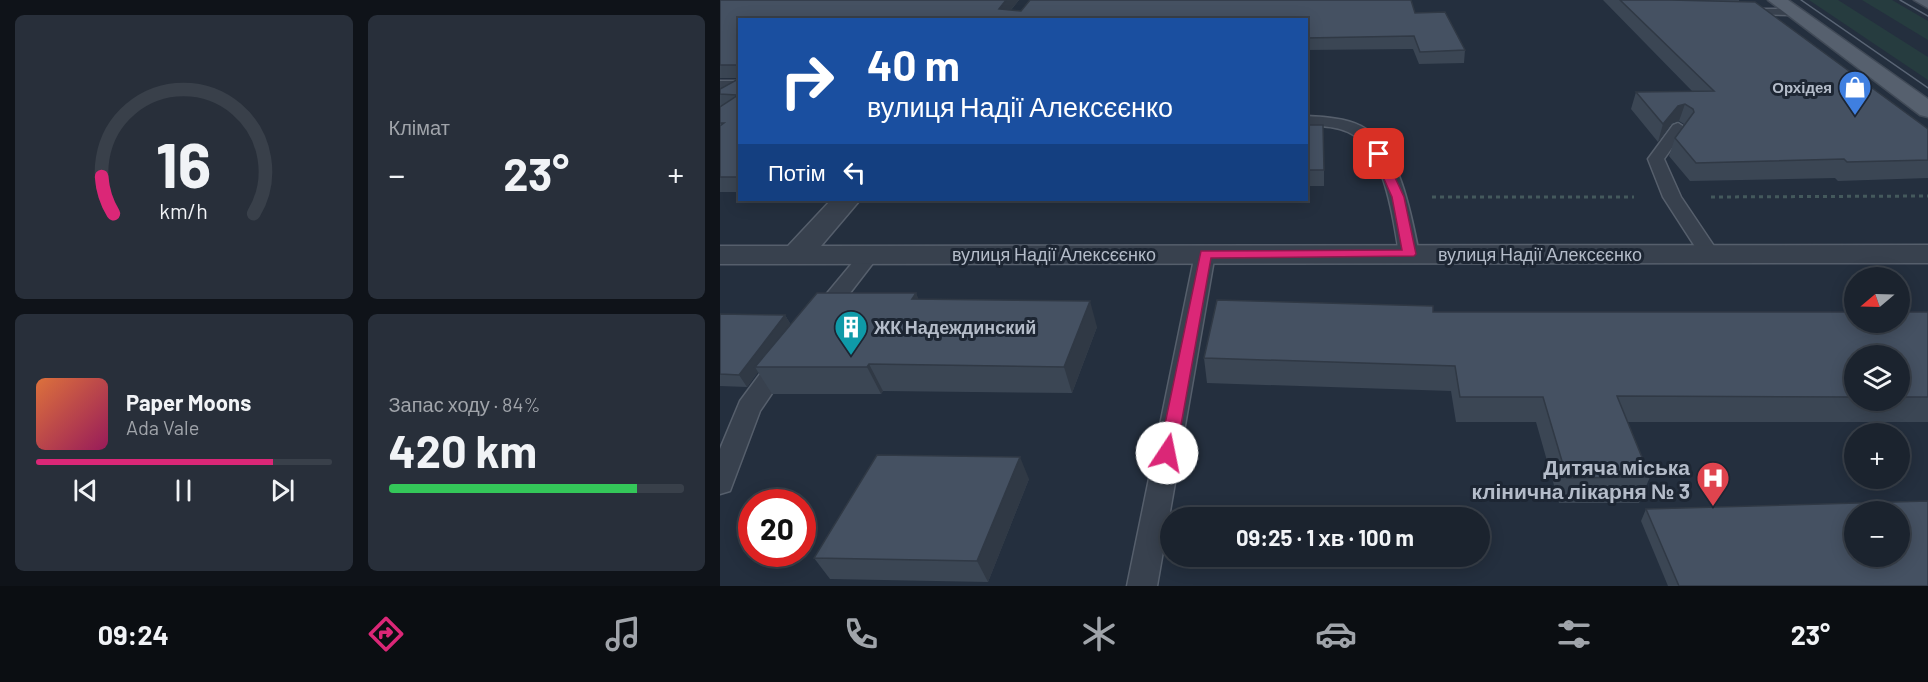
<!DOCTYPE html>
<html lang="uk">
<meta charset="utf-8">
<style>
:root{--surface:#1b232e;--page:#282f3a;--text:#f1f3f6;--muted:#a0a4aa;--line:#39404a;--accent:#db2777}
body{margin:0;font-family:Barlow,sans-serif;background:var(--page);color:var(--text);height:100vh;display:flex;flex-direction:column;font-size:22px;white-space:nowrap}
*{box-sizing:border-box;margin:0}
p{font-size:20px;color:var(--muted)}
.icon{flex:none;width:33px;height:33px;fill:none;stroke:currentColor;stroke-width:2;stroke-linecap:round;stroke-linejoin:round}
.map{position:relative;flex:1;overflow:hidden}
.sheet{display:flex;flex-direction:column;gap:15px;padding:15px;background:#0f1319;width:720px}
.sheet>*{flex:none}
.banner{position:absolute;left:18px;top:18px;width:570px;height:183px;border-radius:0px;box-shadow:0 3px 15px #0003,0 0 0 2px var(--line);background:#1a4fa0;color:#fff;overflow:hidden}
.needle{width:39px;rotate:251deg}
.buttons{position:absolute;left:1124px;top:267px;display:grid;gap:12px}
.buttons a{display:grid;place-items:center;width:66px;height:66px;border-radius:50%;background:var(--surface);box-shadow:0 3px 15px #0003,0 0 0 2px var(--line);font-size:30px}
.speed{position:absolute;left:18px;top:489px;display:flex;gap:12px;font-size:30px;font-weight:700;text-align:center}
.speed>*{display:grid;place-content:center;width:78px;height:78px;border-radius:50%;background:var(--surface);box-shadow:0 3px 15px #0003,0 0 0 2px var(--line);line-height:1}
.speed .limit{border:9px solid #d22;background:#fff;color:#111}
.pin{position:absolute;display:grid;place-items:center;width:51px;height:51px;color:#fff;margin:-26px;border-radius:12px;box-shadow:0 3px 9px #0006}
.me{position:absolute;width:66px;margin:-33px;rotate:11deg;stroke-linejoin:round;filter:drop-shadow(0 0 4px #0008)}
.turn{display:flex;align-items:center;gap:21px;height:126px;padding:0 30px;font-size:27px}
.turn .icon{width:78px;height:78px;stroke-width:2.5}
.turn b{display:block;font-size:42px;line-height:51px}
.then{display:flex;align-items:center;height:57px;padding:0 30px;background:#0003;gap:12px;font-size:22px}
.big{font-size:45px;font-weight:700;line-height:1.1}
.sheet .card{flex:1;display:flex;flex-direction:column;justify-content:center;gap:9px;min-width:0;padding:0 21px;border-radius:9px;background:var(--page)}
.sheet .dial{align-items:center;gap:0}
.dial svg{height:156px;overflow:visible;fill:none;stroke:var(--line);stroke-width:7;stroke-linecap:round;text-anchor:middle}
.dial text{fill:var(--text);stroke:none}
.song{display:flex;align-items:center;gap:18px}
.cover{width:72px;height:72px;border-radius:9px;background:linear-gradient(135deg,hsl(20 70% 55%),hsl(330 70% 35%))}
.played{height:6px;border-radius:3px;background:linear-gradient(90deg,var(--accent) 80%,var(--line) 80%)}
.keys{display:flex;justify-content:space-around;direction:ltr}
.heat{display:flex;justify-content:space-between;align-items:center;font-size:33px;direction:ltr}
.charge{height:9px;border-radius:4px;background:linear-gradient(90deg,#34c759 84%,var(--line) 0)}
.sheet .tiles{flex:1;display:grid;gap:15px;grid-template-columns:repeat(2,1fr)}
.trip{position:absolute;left:440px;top:507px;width:330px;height:60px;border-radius:30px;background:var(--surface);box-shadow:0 3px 15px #0003,0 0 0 2px var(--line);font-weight:700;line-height:60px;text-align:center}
.tab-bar{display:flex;height:96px;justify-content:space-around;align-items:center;background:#0b0e12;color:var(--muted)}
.tab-bar .icon{width:42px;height:42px}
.tab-bar .selected{color:var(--accent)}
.tab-bar b{font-size:27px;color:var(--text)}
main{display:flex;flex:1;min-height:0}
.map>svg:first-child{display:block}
.green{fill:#263c3f}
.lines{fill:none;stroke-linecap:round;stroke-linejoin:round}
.lane-casing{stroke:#565f6c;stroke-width:3}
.street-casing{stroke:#565f6c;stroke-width:3}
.primary-casing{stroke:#414a57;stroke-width:3}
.path{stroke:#44595c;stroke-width:3;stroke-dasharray:4 4;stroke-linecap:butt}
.lane{fill:#38414e;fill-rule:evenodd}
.street{fill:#38414e;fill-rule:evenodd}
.primary{fill:#56606e;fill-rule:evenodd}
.tram{stroke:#5a6575;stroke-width:1.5}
.wall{fill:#3b4654;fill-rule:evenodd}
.shaded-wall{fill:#303945}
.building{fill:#455162;stroke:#303945;stroke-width:1.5;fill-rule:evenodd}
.route{fill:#db2777;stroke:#8e194d;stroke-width:1.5}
.labels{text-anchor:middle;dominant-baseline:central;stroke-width:6;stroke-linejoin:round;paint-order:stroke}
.far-poi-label{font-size:15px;font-weight:bold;fill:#b4bcc9;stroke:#1d2633;text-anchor:end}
.street-label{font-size:18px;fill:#b4bcc9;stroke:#1d2633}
.poi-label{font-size:18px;font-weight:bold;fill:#b4bcc9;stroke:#1d2633;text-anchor:start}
.near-poi-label{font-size:21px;font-weight:bold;fill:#b4bcc9;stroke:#1d2633;text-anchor:end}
</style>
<main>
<section class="sheet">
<div class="tiles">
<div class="card dial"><svg viewBox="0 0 100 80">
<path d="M14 69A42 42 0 1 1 86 69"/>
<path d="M14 69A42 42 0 0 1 8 50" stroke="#db2777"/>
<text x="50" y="56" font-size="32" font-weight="700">16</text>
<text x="50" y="72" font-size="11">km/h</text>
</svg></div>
<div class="card"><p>Клімат</p>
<div class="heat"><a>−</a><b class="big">23°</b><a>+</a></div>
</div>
<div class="card">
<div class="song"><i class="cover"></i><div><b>Paper Moons</b><p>Ada Vale</p></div></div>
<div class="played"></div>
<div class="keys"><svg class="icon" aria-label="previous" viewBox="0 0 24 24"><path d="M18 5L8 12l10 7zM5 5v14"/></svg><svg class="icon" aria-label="pause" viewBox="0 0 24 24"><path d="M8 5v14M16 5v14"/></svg><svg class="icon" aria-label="next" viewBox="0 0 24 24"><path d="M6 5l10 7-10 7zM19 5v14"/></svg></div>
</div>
<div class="card"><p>Запас ходу · 84%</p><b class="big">420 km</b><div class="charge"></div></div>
</div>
</section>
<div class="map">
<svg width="1208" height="586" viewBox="0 0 1208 586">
<rect width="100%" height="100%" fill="#242f3e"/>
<!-- green -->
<g class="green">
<path d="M 1089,0 L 1118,0 L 1208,57 L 1208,80 Z"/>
<path d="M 1142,0 L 1172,0 L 1208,21 L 1208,40 Z"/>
</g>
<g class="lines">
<defs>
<g id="lane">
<path d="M 1020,9 L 1073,9 L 1079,12 L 1073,15 L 1016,14 L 1016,10 Z"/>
<rect x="0" y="81" width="20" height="8"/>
<path d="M 586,116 C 604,117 625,118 641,126 C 680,146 691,215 699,253 L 696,257 L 682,257 L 679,253 C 673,217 665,149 628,132 C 615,126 600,126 586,125 Z"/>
<path d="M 958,123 L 966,128 L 944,159 L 961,197 L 1000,255 L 997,259 L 983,259 L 943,197 L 928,159 L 953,125 Z"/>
<path d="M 150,248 L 160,254 L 110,319 L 94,319 L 91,314 L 94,309 L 143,250 Z"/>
<path d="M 485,248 L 495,254 L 437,586 L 407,586 L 475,254 Z"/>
<path d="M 62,353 L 70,355 L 74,361 L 40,411 L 10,491 L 0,494 L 0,449 L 20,401 L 54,355 Z"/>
</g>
<path id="street" d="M 111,200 L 140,200 L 101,246 L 1208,245 L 1208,263 L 0,264 L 0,246 L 68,246 Z"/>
<g id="primary">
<path d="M 1048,0 L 1068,0 L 1208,99 L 1208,117 L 1200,115 Z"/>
<path d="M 1194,0 L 1208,0 L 1208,8 Z"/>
</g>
</defs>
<!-- lane casing -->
<use href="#lane" class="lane-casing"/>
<!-- street casing -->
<use href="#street" class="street-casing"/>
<!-- primary casing -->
<use href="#primary" class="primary-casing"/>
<!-- path -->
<g class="path">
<path d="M 712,197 L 914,197"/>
<path d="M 991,197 L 1208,196"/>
</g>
<!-- lane -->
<use href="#lane" class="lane"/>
<!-- street -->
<use href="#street" class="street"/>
<!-- primary -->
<use href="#primary" class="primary"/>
<!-- tram -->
<g class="tram">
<path d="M 1081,0 L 1208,88"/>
<path d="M 1180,0 L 1208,16"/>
</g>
</g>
<!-- wall -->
<g class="wall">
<path d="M 0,0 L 299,0 L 291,10 L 301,11 L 695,13 L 745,50 L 744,63 L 699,64 L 693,49 L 586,50 L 586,20 L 20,20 L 20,78 L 0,78 Z"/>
<path d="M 883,0 L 1019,0 L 1019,2 L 1208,129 L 1208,178 L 1118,181 L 1115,178 L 970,181 L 949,156 L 955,138 L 964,124 L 959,121 L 952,123 L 938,142 L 911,109 L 916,92 L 972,91 Z"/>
<path d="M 20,78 L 20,192 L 0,192 L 0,89 Z"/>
<path d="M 586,125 L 604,170 L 604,186 L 586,186 Z"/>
<path d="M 196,293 L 198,299 L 377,327 L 352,393 L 163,391 L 161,394 L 52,394 L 38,372 L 27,387 L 0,386 L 0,314 L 65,315 L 71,325 Z"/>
<path d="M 713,312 L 1208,312 L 1208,422 L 907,422 L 930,477 L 919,503 L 839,503 L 816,422 L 736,422 L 731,391 L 487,383 L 484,358 ZM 1134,356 L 1179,356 L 1179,400 L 1134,400 Z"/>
<path d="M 309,479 L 268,582 L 110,579 L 94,558 Z"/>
<path d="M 926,509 L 1208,586 L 948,586 L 921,521 Z"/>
</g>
<!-- shaded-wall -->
<g class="shaded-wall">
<path d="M 286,0 L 299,0 L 282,20 L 279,9 Z"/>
<path d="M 965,104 L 959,121 L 952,123 L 938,142 L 943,124 L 958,106 Z"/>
<path d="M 196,293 L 207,319 L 192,299 Z"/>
<path d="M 370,301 L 377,327 L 352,393 L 344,367 Z"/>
<path d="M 65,315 L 72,327 L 35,367 L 38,372 L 27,387 L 19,375 Z"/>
<path d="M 149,364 L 163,391 L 161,394 L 147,367 Z"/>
<path d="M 300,457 L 309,479 L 268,582 L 257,561 Z"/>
</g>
<!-- building -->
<g class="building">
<path d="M 0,0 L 286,0 L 279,9 L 301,11 L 310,0 L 691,0 L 695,13 L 725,12 L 745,50 L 700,52 L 694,36 L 586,38 L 586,20 L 20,20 L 20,65 L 0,65 Z"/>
<path d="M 900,0 L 950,0 L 1035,2 L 1208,129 L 1208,160 L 1127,162 L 1124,159 L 976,163 L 955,138 L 974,112 L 973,109 L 965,104 L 958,106 L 943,124 L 916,92 L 994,91 Z"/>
<path d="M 20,78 L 20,177 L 0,177 L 0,126 L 4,123 L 0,123 L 0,107 L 18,95 L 0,94 L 0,89 Z"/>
<path d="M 586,125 L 603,125 L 604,170 L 586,170 Z"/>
<path d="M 97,293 L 196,293 L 192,299 L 370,301 L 344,367 L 149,364 L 147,367 L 35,367 Z"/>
<path d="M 497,300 L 713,306 L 713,312 L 1134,312 L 1134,322 L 1179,322 L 1179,312 L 1208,312 L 1208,397 L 1179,397 L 1179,356 L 1134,356 L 1134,397 L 897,396 L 930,477 L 847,478 L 823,397 L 740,397 L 735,366 L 484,358 Z"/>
<path d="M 0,314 L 65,315 L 19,375 L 0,374 Z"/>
<path d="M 157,455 L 300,457 L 257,561 L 94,558 Z"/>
<path d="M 1208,501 L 1208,586 L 959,586 L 926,509 ZM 1134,512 L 1179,512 L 1179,556 L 1134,556 Z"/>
</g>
<!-- route -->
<path class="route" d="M 659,151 L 664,154 L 684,197 L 696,254 L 694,256 L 491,258 L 456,453 L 453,458 L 441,458 L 439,453 L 481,251 L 682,250 L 672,197 L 653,154 Z"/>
<!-- icons -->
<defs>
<symbol id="shop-pin" viewBox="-11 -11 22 30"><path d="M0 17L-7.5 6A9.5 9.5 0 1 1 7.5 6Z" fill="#3f7fe0" stroke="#1d2633"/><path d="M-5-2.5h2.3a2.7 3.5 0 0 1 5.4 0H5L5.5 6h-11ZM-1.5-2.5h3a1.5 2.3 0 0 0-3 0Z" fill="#fff"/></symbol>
<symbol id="building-pin" viewBox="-11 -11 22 30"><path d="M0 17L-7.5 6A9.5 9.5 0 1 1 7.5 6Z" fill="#0f9aa8" stroke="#1d2633"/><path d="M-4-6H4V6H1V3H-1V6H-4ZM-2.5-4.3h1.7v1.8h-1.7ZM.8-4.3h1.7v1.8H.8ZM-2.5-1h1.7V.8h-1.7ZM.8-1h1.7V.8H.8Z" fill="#fff"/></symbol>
<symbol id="hospital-pin" viewBox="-11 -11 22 30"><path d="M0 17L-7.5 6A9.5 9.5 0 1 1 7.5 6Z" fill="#e0444e" stroke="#1d2633"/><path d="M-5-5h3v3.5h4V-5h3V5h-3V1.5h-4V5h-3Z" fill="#fff"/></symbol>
</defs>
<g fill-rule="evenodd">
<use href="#shop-pin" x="1116" y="68" width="38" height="52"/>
<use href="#building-pin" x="112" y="308" width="38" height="52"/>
<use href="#hospital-pin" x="974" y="459" width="38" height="52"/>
</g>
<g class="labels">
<!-- far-poi labels -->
<g class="far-poi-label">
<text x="1112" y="87">Орхідея</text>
</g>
<!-- street labels -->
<g class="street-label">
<text x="334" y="254">вулиця Надії Алексєєнко</text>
<text x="820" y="254">вулиця Надії Алексєєнко</text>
</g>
<!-- poi labels -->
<g class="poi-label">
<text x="154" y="327">ЖК Надеждинский</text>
</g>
<!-- near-poi labels -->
<g class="near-poi-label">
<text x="970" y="466">Дитяча міська<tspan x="970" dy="24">клінична лікарня № 3</tspan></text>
</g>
</g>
</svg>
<div class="buttons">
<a><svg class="needle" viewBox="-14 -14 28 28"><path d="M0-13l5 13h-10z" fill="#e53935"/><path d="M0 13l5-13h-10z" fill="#a0a4aa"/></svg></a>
<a><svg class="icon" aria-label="layers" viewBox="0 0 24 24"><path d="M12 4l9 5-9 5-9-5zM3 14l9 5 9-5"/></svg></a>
<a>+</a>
<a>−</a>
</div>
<div class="speed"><div class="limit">20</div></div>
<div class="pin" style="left:659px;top:154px;background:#d93025"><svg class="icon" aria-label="arrive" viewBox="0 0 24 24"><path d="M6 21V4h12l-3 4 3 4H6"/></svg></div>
<svg class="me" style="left:447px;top:453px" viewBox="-20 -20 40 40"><circle r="19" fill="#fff"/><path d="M0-13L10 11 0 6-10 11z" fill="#db2777"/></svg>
<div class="trip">09:25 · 1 хв · 100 m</div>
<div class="banner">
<div class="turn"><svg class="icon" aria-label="right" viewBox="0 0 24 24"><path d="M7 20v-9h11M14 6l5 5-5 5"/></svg><div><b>40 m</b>вулиця Надії Алексєєнко</div></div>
<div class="then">Потім<svg class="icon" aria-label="left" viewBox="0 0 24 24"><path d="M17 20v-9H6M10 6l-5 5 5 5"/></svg></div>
</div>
</div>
</main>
<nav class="tab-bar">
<b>09:24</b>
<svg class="icon selected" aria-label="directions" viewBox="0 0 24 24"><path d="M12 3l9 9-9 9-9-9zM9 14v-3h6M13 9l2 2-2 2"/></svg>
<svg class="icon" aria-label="music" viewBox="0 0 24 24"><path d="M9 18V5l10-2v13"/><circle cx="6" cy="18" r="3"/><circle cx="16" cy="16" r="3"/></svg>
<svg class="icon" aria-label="phone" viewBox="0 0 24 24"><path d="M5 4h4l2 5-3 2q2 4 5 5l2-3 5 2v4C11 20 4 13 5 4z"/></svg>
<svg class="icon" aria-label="climate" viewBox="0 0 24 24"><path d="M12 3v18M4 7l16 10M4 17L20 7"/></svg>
<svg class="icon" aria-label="car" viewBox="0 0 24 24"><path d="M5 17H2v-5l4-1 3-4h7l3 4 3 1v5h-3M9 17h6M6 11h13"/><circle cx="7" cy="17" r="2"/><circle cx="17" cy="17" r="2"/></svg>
<svg class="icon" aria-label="filters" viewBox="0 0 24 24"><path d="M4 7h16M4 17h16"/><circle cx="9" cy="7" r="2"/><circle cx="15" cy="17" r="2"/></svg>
<b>23°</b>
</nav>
